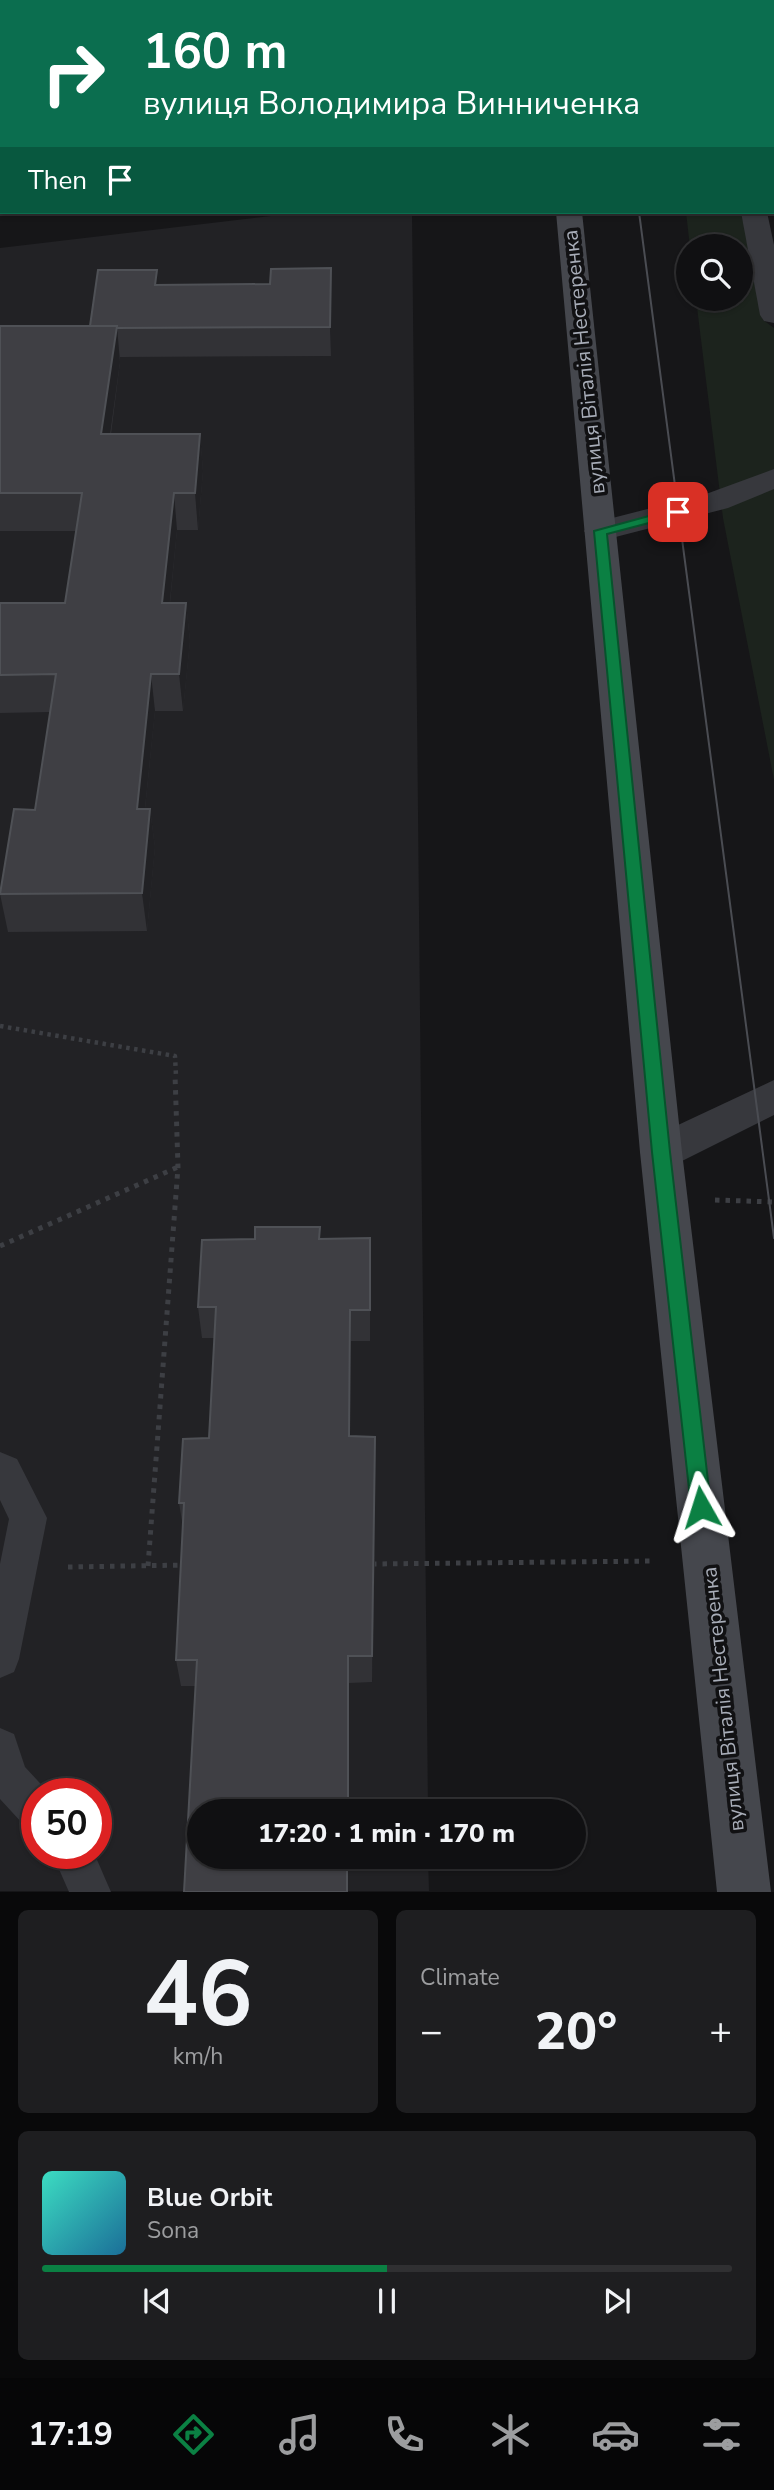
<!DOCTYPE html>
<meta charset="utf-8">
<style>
:root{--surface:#101012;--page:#1e1e20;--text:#f1f3f6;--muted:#9c9d9f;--line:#303032;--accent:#0b8043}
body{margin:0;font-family:"Nunito Sans",sans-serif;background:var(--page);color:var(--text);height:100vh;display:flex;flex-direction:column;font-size:26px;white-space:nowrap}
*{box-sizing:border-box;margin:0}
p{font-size:23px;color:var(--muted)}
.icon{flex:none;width:38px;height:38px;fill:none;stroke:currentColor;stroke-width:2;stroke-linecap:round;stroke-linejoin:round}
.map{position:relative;height:1892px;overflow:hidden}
.drawer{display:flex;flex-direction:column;gap:18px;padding:18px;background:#09090a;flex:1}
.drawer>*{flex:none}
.banner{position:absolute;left:0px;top:0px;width:775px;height:214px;box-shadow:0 2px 5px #0004,0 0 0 2px var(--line);background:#0b6e4f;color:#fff;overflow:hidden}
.controls{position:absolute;left:676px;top:234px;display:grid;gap:14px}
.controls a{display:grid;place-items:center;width:77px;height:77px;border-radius:50%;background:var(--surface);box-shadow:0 2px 5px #0004,0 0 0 2px var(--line);font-size:35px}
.speed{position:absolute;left:21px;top:1778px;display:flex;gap:14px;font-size:35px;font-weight:700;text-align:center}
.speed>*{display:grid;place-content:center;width:91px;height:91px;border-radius:50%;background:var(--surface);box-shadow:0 2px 5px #0004,0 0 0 2px var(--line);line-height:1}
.speed .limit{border:10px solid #d22;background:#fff;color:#111}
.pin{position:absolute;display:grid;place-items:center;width:60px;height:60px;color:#fff;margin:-30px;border-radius:14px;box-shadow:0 4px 10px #0006}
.me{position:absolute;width:77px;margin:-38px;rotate:354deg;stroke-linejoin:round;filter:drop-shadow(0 0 5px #0008)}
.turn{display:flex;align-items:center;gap:24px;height:147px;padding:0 28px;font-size:32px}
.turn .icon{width:91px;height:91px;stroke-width:2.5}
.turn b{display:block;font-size:49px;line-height:60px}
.then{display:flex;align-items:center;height:66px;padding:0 28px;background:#0003;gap:14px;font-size:26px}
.big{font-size:52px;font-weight:800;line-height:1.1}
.drawer .card{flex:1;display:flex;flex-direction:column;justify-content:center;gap:10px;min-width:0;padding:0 24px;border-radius:10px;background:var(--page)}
.drawer .dial{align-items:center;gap:0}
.dial b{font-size:91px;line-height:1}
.song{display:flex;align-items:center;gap:21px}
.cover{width:84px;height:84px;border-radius:10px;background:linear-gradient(135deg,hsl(170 70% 55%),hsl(200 70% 35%))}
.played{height:7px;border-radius:4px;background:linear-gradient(90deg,var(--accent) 50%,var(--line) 50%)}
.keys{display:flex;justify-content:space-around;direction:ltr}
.heat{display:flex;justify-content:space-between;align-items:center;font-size:38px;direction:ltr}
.drawer .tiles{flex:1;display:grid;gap:18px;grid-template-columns:1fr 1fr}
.card:last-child{grid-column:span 2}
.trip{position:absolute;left:187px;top:1799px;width:399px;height:70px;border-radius:35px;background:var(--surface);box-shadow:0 2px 5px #0004,0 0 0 2px var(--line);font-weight:800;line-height:70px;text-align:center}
.dock{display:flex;height:112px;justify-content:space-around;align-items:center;background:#060607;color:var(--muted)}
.dock .icon{width:49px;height:49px}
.dock .current{color:var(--accent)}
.dock b{font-size:32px;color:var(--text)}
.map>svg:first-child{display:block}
.built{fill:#222225;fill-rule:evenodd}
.green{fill:#1c231d}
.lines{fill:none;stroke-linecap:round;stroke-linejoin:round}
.path-far1{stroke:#3d3f44;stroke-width:4.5;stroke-dasharray:3.5 4.5;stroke-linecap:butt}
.path{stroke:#3d3f44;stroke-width:5;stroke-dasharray:4.5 6;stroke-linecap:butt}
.service{fill:#37383d;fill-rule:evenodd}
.minor{fill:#37383d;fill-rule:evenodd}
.tertiary{fill:#37383d;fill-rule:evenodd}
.secondary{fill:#45474d;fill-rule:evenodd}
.tram{stroke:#4a4c52;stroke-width:2}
.wall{fill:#323236}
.shaded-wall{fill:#212124}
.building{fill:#3f3f44;stroke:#4f5156;stroke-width:2}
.route{fill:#0b8043;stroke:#07532c;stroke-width:2}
.labels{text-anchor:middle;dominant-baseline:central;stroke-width:7;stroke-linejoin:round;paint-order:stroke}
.street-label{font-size:21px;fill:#a8adb8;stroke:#111113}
</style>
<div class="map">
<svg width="774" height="1892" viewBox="0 0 774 1892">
<rect width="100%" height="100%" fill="#161618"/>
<!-- built -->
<path class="built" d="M 305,212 L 412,212 L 428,1811 L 200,1811 L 200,1857 L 428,1857 L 429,1891 L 0,1891 L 0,248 ZM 37,1794 L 96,1794 L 96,1853 L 37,1853 Z"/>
<!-- green -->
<path class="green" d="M 686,212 L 742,212 L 763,320 L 774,328 L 774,780 L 723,518 L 696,299 L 740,299 L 740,247 L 690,247 Z"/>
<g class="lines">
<!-- path-far1 -->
<path class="path-far1" d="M 0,1026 L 175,1056 L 176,1076"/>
<!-- path -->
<g class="path">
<path d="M 715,1200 L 774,1202"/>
<path d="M 0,1246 L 178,1167"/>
<path d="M 372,1564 L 654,1561"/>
<path d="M 148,1566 L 178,1167 L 175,1074"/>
<path d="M 68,1567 L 185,1565"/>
</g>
<!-- service -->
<g class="service">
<rect x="447" y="0" width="18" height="2"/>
<path d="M 0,1452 L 17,1459 L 47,1518 L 19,1659 L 14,1672 L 0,1678 L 0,1564 L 9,1519 L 0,1500 Z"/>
<path d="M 0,1728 L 14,1734 L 25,1767 L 50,1794 L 37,1794 L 37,1830 L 23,1824 L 0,1799 Z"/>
<path d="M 52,1853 L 94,1853 L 111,1892 L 69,1892 Z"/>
</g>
<!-- minor -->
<g class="minor">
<path d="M 741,212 L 767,212 L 774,245 L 774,323 L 764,321 L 760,315 Z"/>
<path d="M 774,469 L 774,489 L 728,508 L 600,541 L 589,538 L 584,531 L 589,524 L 706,494 Z"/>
<path d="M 774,1080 L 774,1115 L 676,1164 L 661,1169 L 646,1164 L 640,1152 L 646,1140 Z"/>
</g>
<!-- tertiary -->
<rect class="tertiary" x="0" y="190" width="2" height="16"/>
<!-- secondary -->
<g class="secondary">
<path d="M 540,0 L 562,0 L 563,2 L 540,2 Z"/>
<path d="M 556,212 L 582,212 L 682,1152 L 771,1892 L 717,1892 L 640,1152 Z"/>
</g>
<!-- tram -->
<path class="tram" d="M 639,212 L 774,1238"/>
</g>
<!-- wall -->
<g class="wall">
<path d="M 0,0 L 2,2 L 2,65 L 0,65 Z"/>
<path d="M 331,268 L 331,356 L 120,357 L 120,362 L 111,434 L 200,434 L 203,471 L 198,530 L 177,530 L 170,603 L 186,603 L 190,641 L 183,711 L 155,711 L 145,809 L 150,809 L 155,847 L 147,931 L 8,932 L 0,894 L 35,810 L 50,712 L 0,713 L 0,603 L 65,603 L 76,531 L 0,531 L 0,326 L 90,326 L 158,285 L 270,284 Z"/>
<path d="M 320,1227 L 320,1239 L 370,1238 L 370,1341 L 351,1341 L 350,1436 L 375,1545 L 372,1682 L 349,1683 L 349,1811 L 200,1811 L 195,1686 L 181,1686 L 176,1660 L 183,1527 L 179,1503 L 209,1438 L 214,1338 L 202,1338 L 198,1307 L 255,1239 Z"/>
</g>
<!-- shaded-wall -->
<g class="shaded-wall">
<path d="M 331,268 L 331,356 L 330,327 Z"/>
<path d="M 157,270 L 160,298 L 155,285 Z"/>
<path d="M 117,326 L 120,362 L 105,471 L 101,434 Z"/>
<path d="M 200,434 L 203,471 L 198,530 L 195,493 Z"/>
<path d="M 174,493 L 177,530 L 166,640 L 162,603 Z"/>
<path d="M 186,603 L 190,641 L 183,711 L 179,674 Z"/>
<path d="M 151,674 L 155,711 L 141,847 L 137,809 Z"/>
<path d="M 150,809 L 155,847 L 147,931 L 142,893 Z"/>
<path d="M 350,1310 L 351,1341 L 350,1466 L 349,1436 Z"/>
<path d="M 375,1437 L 375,1545 L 372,1682 L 372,1656 Z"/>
<path d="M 348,1656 L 349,1683 L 349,1811 L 348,1811 Z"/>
<rect x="347" y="1857" width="1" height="35"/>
</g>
<!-- building -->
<g class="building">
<path d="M 0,0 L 413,0 L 413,2 L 2,2 L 2,36 L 0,36 Z"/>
<path d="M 729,0 L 774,0 L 774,1 L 729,2 Z"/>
<path d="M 331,268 L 330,327 L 117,328 L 117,326 L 90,326 L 98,270 L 157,270 L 155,285 L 270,284 L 271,269 Z"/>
<path d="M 0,326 L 117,326 L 101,434 L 200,434 L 195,493 L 174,493 L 162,603 L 186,603 L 179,674 L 151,674 L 137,809 L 150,809 L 142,893 L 0,894 L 14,809 L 35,810 L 56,674 L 0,675 L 0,603 L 65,603 L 82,493 L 0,493 Z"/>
<path d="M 255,1227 L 320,1227 L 319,1239 L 370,1238 L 370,1310 L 350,1310 L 349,1436 L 375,1437 L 372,1656 L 348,1656 L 348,1811 L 200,1811 L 200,1857 L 347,1857 L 347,1892 L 184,1892 L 197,1660 L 176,1660 L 184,1503 L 179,1503 L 183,1439 L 209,1438 L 216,1307 L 198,1307 L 202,1240 L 255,1239 Z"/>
</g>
<!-- route -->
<path class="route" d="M 678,508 L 685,512 L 683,514 L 607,534 L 670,1152 L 711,1507 L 708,1514 L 701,1517 L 694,1514 L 691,1507 L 652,1152 L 594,531 Z"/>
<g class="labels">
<!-- street labels -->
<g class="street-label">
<text transform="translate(584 362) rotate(-96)">вулиця Віталія Нестеренка</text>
<text transform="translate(723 1699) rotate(-96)">вулиця Віталія Нестеренка</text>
</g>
</g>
</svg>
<div class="controls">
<a><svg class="icon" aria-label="search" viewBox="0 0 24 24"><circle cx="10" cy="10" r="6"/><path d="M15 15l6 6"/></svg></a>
</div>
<div class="speed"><div class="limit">50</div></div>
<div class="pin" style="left:678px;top:512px;background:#d93025"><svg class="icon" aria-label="arrive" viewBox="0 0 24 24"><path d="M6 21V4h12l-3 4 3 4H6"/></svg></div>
<svg class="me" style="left:701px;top:1507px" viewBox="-20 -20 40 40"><path d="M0-17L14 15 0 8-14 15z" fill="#0b8043" stroke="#fff" stroke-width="4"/></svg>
<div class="trip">17:20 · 1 min · 170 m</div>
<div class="banner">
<div class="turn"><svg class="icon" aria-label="right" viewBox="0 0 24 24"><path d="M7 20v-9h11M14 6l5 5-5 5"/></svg><div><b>160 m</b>вулиця Володимира Винниченка</div></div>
<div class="then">Then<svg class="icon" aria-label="arrive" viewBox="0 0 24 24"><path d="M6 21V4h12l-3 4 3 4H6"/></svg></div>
</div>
</div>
<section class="drawer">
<div class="tiles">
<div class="card dial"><b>46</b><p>km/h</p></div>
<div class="card"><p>Climate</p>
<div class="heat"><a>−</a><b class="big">20°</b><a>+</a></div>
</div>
<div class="card">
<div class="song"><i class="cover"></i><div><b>Blue Orbit</b><p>Sona</p></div></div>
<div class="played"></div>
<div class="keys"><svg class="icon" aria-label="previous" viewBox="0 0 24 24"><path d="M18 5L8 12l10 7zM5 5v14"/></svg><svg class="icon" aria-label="pause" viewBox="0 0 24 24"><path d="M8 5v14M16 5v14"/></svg><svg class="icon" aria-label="next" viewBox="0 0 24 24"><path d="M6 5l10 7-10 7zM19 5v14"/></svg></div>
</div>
</div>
</section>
<nav class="dock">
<b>17:19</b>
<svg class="icon current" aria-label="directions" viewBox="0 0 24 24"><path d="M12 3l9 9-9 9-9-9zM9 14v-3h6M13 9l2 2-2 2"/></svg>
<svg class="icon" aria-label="music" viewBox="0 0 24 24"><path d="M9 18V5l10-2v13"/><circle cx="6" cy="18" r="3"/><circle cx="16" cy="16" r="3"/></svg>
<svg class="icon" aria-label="phone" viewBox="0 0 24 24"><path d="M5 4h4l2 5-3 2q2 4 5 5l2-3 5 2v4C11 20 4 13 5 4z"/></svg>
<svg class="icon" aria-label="climate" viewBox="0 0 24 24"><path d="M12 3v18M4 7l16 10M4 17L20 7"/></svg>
<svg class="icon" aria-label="car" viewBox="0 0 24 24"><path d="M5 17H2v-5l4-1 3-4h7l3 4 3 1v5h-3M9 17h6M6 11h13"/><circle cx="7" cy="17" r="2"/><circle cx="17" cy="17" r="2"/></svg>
<svg class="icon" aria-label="filters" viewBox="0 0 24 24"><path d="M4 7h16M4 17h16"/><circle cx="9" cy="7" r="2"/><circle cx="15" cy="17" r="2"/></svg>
</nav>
